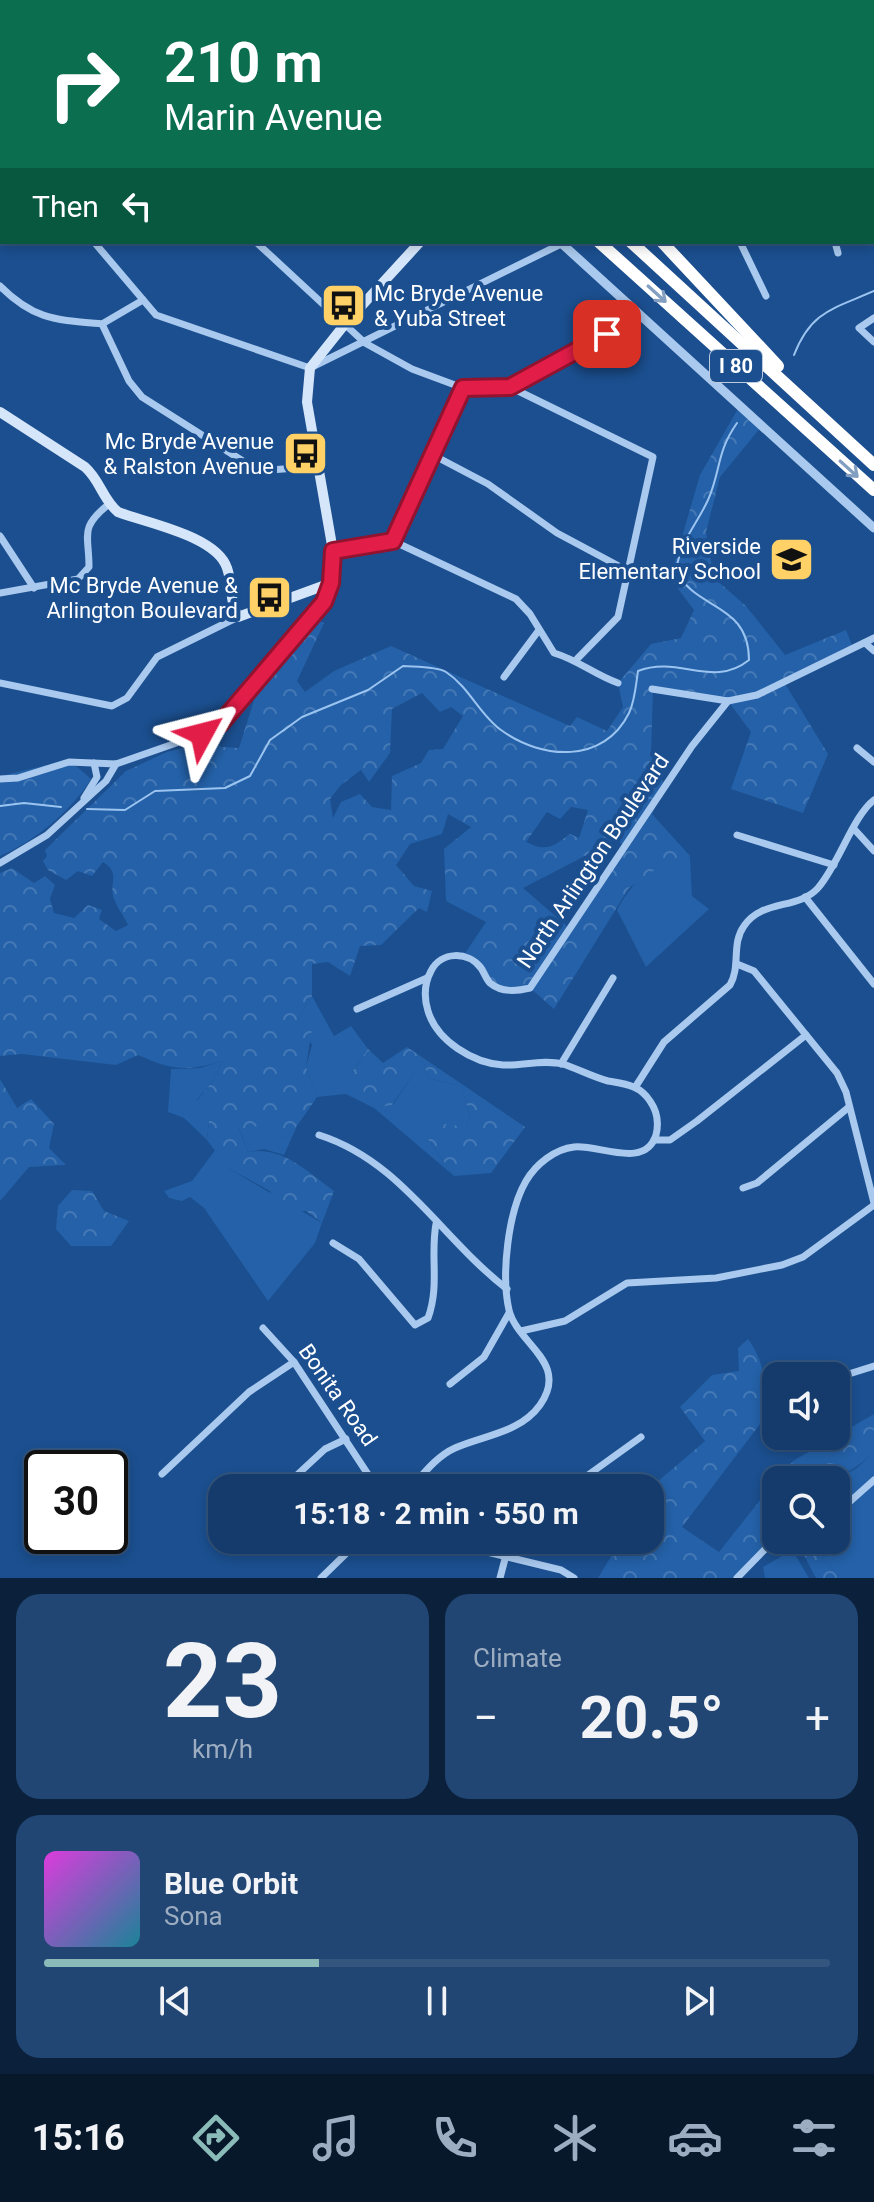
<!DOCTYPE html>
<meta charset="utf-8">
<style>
:root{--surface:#143b6b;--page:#214673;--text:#f1f3f6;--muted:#9dadc1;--line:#33557e;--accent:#8bbbb9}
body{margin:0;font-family:Roboto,sans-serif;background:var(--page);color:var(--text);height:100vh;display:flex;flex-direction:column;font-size:30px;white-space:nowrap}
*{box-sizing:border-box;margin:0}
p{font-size:26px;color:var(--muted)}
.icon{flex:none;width:44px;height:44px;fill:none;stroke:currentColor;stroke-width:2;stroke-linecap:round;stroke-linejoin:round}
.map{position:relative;height:1578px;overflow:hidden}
.side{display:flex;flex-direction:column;gap:16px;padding:16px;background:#0b203b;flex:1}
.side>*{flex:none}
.guide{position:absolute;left:0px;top:0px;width:874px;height:244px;box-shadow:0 4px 12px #0003,0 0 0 2px var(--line);background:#0b6e4f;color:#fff;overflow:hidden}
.fabs{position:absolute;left:762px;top:1362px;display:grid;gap:16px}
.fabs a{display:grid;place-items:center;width:88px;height:88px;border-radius:16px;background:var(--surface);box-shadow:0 4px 12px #0003,0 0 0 2px var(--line);font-size:40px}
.speed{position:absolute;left:24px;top:1450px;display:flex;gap:16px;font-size:40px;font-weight:700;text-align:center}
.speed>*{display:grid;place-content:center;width:104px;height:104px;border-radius:50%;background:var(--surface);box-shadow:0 4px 12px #0003,0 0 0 2px var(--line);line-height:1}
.speed .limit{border:4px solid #111;border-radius:12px;background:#fff;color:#111}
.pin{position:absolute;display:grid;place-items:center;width:68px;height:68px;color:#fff;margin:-34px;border-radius:16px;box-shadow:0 4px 12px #0006}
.me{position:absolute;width:88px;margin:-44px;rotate:52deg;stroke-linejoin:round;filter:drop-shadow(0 0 6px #0008)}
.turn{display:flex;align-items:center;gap:28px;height:168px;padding:0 32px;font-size:36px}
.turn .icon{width:104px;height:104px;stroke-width:2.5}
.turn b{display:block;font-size:56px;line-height:68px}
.then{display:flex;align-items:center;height:76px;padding:0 32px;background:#0003;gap:16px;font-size:30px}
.big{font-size:60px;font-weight:700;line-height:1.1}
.side .widget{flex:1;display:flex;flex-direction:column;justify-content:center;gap:12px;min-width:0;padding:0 28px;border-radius:24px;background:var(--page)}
.side .dial{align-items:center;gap:0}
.dial b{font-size:104px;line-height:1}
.song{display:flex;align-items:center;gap:24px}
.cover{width:96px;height:96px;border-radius:12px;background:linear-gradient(135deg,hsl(300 70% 55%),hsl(190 70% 35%))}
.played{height:8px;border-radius:4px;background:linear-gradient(90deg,var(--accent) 35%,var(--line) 35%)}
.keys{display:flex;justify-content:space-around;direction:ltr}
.heat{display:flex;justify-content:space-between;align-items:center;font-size:44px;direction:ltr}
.side .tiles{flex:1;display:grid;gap:16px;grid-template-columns:1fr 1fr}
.widget:last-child{grid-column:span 2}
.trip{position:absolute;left:208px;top:1474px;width:456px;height:80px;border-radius:24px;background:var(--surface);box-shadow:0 4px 12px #0003,0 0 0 2px var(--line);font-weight:700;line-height:80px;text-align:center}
.dock{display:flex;height:128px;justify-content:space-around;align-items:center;background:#08182b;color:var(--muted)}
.dock .icon{width:56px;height:56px}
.dock .on{color:var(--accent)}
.dock b{font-size:36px;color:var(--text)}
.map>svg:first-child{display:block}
.grass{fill:#2461a8}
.forest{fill:url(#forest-crowns);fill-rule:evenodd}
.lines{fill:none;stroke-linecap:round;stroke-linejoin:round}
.stream{stroke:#9cc4f0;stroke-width:2}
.minor{stroke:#a9c9ee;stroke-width:7}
.tertiary{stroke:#a9c9ee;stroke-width:9}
.secondary{stroke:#d6e6fa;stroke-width:10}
.motorway{stroke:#fff;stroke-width:12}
.oneway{stroke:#829ec1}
.route-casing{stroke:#92132f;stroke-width:20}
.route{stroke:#e11d48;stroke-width:14}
.labels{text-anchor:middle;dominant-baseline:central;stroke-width:8;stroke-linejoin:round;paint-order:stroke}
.shield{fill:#1b4f8f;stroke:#bbcadd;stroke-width:2}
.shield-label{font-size:20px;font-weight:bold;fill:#fff}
.poi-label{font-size:22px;fill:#fff;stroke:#1b4f8f;text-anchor:end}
.street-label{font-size:22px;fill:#fff;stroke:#1b4f8f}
</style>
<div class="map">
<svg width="874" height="1578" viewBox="0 0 874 1578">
<defs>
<pattern id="forest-crowns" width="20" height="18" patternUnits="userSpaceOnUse" patternTransform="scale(2)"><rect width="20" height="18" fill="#2461a8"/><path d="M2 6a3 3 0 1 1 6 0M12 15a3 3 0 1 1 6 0" fill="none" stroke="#4579b5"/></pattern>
</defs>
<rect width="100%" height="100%" fill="#1b4f8f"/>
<!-- grass -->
<g class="grass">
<path d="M 690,856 L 692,896 L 709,909 L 646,967 L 617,910 C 627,892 640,873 661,866 C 674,863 679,864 690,856 Z"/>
<path d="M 312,996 L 334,1036 L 351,1026 L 368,1049 L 352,1072 L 393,1105 L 423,1059 L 428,1078 L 461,1086 L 470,1115 L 466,1127 L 428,1139 L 454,1176 L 374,1108 L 346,1094 L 317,1097 L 306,1067 L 312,1045 L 297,1020 Z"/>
<path d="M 222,1061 L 215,1078 L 197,1100 L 209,1120 L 207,1140 L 184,1118 L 168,1112 L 171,1069 L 200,1068 Z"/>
<path d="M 267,1124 L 283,1139 L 297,1126 L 284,1155 L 264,1149 L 248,1152 L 239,1128 Z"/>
<path d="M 216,1149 L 228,1168 L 322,1223 L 315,1243 L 268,1301 L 204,1208 L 190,1197 L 182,1201 L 169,1198 L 164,1191 L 192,1181 Z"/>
<path d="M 874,1452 L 874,1578 L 843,1578 L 822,1560 L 836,1540 L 835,1480 L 857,1468 Z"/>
<path d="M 789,1552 L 794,1553 L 809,1578 L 765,1578 L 763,1567 Z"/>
</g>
<!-- forest -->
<g class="forest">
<path d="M 739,407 L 761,427 L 720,477 L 706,532 L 714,578 L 746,606 L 785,655 L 846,630 L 853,648 L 784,682 L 828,754 L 803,813 L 731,789 L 751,732 L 728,701 L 653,689 L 651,755 L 665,786 L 652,814 L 690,856 L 680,864 L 659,867 L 629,888 L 554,1009 L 530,988 C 491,998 491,973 464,955 L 486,922 L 446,901 L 444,849 L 471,827 L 448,814 L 442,834 L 410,844 L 396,865 L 414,886 L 432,891 L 427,912 L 419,908 L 381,945 L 360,946 L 350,976 L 328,962 L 312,964 L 312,996 L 297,1020 L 312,1028 L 306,1067 L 317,1097 L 297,1126 L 283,1139 L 266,1125 L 239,1129 L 248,1152 C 283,1146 307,1172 334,1191 L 322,1223 L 306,1211 L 279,1211 L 270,1191 L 228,1168 L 207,1140 L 209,1120 L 197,1101 L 215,1078 L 222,1061 C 186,1072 172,1070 138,1055 L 116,1065 L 22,1054 L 0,1056 L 0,873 L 12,868 L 34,883 L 45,876 L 55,885 L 50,899 L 54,913 L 74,918 L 88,905 L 102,910 L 99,919 L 116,931 L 128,925 C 124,916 116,906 113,896 C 110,880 120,873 103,862 L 92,876 L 78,871 L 66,880 L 48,870 L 43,861 L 47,856 L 45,850 L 126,771 L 167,752 L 208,741 L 222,747 L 239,748 L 256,694 L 318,620 L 324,623 L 297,681 L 305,692 L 334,671 L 391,646 L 570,726 L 577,717 L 607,731 L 623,707 L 618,683 L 651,644 L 681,638 L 694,610 L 670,578 L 700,475 ZM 422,693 L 440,712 L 451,707 L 463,716 L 443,749 L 429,750 L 421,763 L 392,776 L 391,810 L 372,807 L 360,794 L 341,802 L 333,818 L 330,799 L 341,785 L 361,770 L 369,782 L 390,753 L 392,709 ZM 571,807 L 588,810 L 579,838 L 570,834 C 553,847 546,852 526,842 L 547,812 L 560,819 ZM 616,840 L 625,846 L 568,927 L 523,888 Z"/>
<path d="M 69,760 L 91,779 C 71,811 35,841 0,856 L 0,776 Z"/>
<path d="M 407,1047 L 525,1127 L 491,1173 L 454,1176 L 428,1139 L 445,1124 L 466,1127 L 470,1115 L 461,1086 L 428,1078 L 423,1060 L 392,1105 L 374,1108 L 352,1072 L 368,1049 L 383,1063 Z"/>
<path d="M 0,1079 L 17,1108 L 31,1099 L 54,1124 L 49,1148 L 66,1165 L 29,1167 L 0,1201 Z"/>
<path d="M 72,1190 L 92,1191 L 104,1211 L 129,1221 L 111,1246 L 71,1246 L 56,1229 L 58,1206 Z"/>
<path d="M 748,1339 C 764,1360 768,1389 766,1416 L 682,1527 L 719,1552 L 776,1480 L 776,1538 L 737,1578 L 598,1578 L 621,1540 L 650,1540 L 650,1512 L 663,1501 L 656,1483 L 705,1441 L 680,1407 L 712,1375 L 739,1371 L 738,1348 Z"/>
<path d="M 874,1414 L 874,1452 C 840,1485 820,1480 776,1480 L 793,1461 Z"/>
<path d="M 796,1540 L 833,1540 L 822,1560 L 843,1578 L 816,1578 Z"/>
</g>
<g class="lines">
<!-- stream -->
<g class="stream">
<path d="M 794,355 C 811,311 833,309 874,291"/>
<path d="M 0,806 L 24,803 L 61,807"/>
<path d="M 87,809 L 125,810 L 155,791 L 225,788 L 250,776 L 270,740 L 302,717 L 368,690 L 403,666 C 415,667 436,666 446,672 C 469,687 480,715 501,730 C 542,760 604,764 629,713 C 635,701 636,684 638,671 C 679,655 713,689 749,660 C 749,601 693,611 676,569 C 682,538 696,526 708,500 C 721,471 716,453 737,423"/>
</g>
<!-- minor -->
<g class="minor">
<path d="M 142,0 L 144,2"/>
<path d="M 465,0 L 467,2"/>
<path d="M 615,0 L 617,2"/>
<path d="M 766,0 L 768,2"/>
<path d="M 21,2 L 23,0"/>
<path d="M 0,7 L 2,9"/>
<path d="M 0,25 L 2,23"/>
<path d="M 872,79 L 874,78"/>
<path d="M 872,97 L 874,97"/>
<path d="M 0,142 L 2,144"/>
<path d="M 94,242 L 156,315 L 310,368 L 561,244"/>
<path d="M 256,242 L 365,343 L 412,369 L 463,388 L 510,387 L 653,457 L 618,617 L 577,659"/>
<path d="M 740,242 L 766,296"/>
<path d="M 835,242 L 838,253"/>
<path d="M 0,286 C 34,320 56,320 102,324 L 129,381 L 142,397 L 246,463 L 271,470 L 319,466"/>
<path d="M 874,318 L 859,328 L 874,342"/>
<path d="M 102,324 L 143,300"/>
<path d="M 510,387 L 640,317"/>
<path d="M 433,455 L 488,484 L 557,533 L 630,572"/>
<path d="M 0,536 L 34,588"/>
<path d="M 393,541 L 463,388"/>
<path d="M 333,551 L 393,541 L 516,599 L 530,614 L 554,653 C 578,660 595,675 618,683"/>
<path d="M 0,593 L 78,579 L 89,567 C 89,534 79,528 109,504"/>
<path d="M 865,643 L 874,651"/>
<path d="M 504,677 L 539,630"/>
<path d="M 0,683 L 112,706 L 127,698 L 157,657 L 238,617"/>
<path d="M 652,689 L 728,701 L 757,695 L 874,638"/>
<path d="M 857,748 L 874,762"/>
<path d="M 0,779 L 18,778 L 69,762 L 116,764 L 202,734 L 221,723 L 315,614 L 331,583"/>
<path d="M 84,798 L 97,777 L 94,763"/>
<path d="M 855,830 L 874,851"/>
<path d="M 737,835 L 834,865"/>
<path d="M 0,863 L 47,835 L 106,781 L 116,764"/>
<path d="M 805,897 L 874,984"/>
<path d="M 737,964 L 754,971 L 837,1073 L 846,1092 L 874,1203"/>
<path d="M 357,1009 L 427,978"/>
<path d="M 561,1064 L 613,978"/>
<path d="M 636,1086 L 664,1042 L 730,985 C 741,966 731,944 744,926 C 762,899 798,910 818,888 C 839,864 853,816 874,800"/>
<path d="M 319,1135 C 401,1161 441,1238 507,1289"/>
<path d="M 654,1140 L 670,1140 L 697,1121 L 806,1035"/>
<path d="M 743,1188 L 757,1183 L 849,1107"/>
<path d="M 333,1243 L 359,1259 L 415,1325 L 428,1318 C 440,1285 430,1256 436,1224"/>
<path d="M 263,1328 L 294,1362 L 377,1488"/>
<path d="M 521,1331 L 565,1321 L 627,1283 L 716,1278 L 782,1265 L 803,1257 L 874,1205"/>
<path d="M 836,1378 L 874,1366"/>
<path d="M 450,1384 L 484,1357 L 509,1313"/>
<path d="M 162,1474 L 249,1392 L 294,1362"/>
<path d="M 283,1488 L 325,1449 L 346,1439"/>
<path d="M 411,1488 C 424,1473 437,1456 455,1448 C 484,1435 520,1433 540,1405 C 570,1362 517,1344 509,1310 C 501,1275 508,1212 526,1181 C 536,1164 555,1149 574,1147 C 598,1144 645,1170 656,1135 C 659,1123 657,1111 650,1101 C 640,1085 625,1084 608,1081 C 593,1077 578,1069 563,1064 C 543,1059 522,1066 503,1065 C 473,1063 437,1041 428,1011 C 424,998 424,984 431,971 C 441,951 468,951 481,968 C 484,972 486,979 490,983 C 502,993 517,991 530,988 L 692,746 L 728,701"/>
<path d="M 570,1488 L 641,1437"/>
<path d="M 836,1514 L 874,1480"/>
<path d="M 438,1540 L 561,1570 L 574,1578"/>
<path d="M 321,1578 L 360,1540"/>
<path d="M 500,1578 L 510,1540"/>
<path d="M 737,1578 L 776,1538"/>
</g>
<!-- tertiary -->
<g class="tertiary">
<path d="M 292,0 L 294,2"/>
<path d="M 560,242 L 874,528"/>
</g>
<!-- secondary -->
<g class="secondary">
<path d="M 638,2 L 640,0"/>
<path d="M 0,412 L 85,467 C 100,480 103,500 118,512 C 147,523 217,536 227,568 C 233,585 229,600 238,617 L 331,583 L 333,551 L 307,402 L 310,368 L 345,324 L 420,242"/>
</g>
<!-- motorway -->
<g class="motorway">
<path d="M 332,0 L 334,2"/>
<path d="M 366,0 L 368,2"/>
<path d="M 599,242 L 874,490"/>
<path d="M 631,242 L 874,465"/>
<path d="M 662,242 L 778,366"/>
</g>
</g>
<!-- one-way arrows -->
<defs><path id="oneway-shaft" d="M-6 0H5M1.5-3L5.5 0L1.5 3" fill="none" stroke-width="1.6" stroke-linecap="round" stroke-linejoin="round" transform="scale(2)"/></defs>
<g class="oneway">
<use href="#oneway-shaft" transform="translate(657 294) rotate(42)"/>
<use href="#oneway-shaft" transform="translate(849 469) rotate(42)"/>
</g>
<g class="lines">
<defs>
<path id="route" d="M 202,734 L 221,723 L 324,602 L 331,583 L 333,551 L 393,541 L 463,388 L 510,387 L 607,334"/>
</defs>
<!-- route casing -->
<use href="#route" class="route-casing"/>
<!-- route -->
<use href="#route" class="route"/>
</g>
<!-- icons -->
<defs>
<symbol id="bus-square" viewBox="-11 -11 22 22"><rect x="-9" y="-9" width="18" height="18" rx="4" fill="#ffd166" stroke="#1b4f8f"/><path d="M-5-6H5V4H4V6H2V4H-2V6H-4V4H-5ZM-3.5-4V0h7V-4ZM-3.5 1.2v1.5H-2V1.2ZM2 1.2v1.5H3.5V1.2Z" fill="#111"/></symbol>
<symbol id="school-square" viewBox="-11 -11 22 22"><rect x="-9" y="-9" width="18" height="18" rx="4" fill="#ffd166" stroke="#1b4f8f"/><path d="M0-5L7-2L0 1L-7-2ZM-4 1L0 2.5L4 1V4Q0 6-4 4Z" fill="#111"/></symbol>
</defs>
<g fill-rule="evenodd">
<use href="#bus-square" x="318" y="280" width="51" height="51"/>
<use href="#bus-square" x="280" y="428" width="51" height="51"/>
<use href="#school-square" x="766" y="534" width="51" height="51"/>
<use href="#bus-square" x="244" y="572" width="51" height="51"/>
</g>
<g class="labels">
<!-- shield labels -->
<rect class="shield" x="710" y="350" width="52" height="32" rx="6"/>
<g class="shield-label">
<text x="736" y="366">I 80</text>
</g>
<!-- poi labels -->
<g class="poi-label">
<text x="374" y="293" text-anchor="start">Mc Bryde Avenue<tspan x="374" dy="25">&amp; Yuba Street</tspan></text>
<text x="274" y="441">Mc Bryde Avenue<tspan x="274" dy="25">&amp; Ralston Avenue</tspan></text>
<text x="761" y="546">Riverside<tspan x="761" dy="25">Elementary School</tspan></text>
<text x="238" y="585">Mc Bryde Avenue &amp;<tspan x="238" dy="25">Arlington Boulevard</tspan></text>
</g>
<!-- street labels -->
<g class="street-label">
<text transform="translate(593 861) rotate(-56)">North Arlington Boulevard</text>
<text transform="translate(338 1395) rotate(55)">Bonita Road</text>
</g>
</g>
</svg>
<div class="fabs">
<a><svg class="icon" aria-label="sound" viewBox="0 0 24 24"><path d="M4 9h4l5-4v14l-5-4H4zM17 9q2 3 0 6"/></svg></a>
<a><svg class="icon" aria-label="search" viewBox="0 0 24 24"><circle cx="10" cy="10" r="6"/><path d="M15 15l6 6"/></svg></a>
</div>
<div class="speed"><div class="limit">30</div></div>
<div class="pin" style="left:607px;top:334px;background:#d93025"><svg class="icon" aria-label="arrive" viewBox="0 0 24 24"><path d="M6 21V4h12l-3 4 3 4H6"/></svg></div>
<svg class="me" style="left:202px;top:734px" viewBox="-20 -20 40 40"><path d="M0-17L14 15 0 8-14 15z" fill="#e11d48" stroke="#fff" stroke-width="4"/></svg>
<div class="trip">15:18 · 2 min · 550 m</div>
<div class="guide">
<div class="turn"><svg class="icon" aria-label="right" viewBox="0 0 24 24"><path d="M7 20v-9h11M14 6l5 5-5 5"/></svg><div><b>210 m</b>Marin Avenue</div></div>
<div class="then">Then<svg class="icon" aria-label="left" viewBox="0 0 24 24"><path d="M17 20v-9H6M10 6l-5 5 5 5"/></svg></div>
</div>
</div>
<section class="side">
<div class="tiles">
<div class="widget dial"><b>23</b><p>km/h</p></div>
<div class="widget"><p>Climate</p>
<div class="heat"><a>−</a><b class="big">20.5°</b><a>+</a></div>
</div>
<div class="widget">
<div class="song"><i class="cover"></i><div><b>Blue Orbit</b><p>Sona</p></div></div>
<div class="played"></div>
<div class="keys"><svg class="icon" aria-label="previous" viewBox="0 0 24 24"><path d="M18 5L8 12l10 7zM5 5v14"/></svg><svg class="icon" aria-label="pause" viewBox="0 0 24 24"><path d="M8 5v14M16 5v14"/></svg><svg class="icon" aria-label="next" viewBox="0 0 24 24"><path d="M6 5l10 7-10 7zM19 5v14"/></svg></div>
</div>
</div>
</section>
<nav class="dock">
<b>15:16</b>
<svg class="icon on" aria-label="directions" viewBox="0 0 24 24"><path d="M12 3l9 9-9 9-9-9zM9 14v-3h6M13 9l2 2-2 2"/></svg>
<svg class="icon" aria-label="music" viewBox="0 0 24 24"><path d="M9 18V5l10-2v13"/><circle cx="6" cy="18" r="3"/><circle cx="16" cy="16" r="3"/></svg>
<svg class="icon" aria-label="phone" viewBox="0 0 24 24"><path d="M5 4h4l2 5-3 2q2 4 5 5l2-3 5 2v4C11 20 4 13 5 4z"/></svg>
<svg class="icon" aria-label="climate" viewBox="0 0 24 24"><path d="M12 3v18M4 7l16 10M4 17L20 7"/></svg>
<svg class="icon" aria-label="car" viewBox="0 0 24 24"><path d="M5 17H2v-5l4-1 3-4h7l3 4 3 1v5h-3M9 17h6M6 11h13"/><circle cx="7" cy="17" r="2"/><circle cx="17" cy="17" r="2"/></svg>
<svg class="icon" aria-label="filters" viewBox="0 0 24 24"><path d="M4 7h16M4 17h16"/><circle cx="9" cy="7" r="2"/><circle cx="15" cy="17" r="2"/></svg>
</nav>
